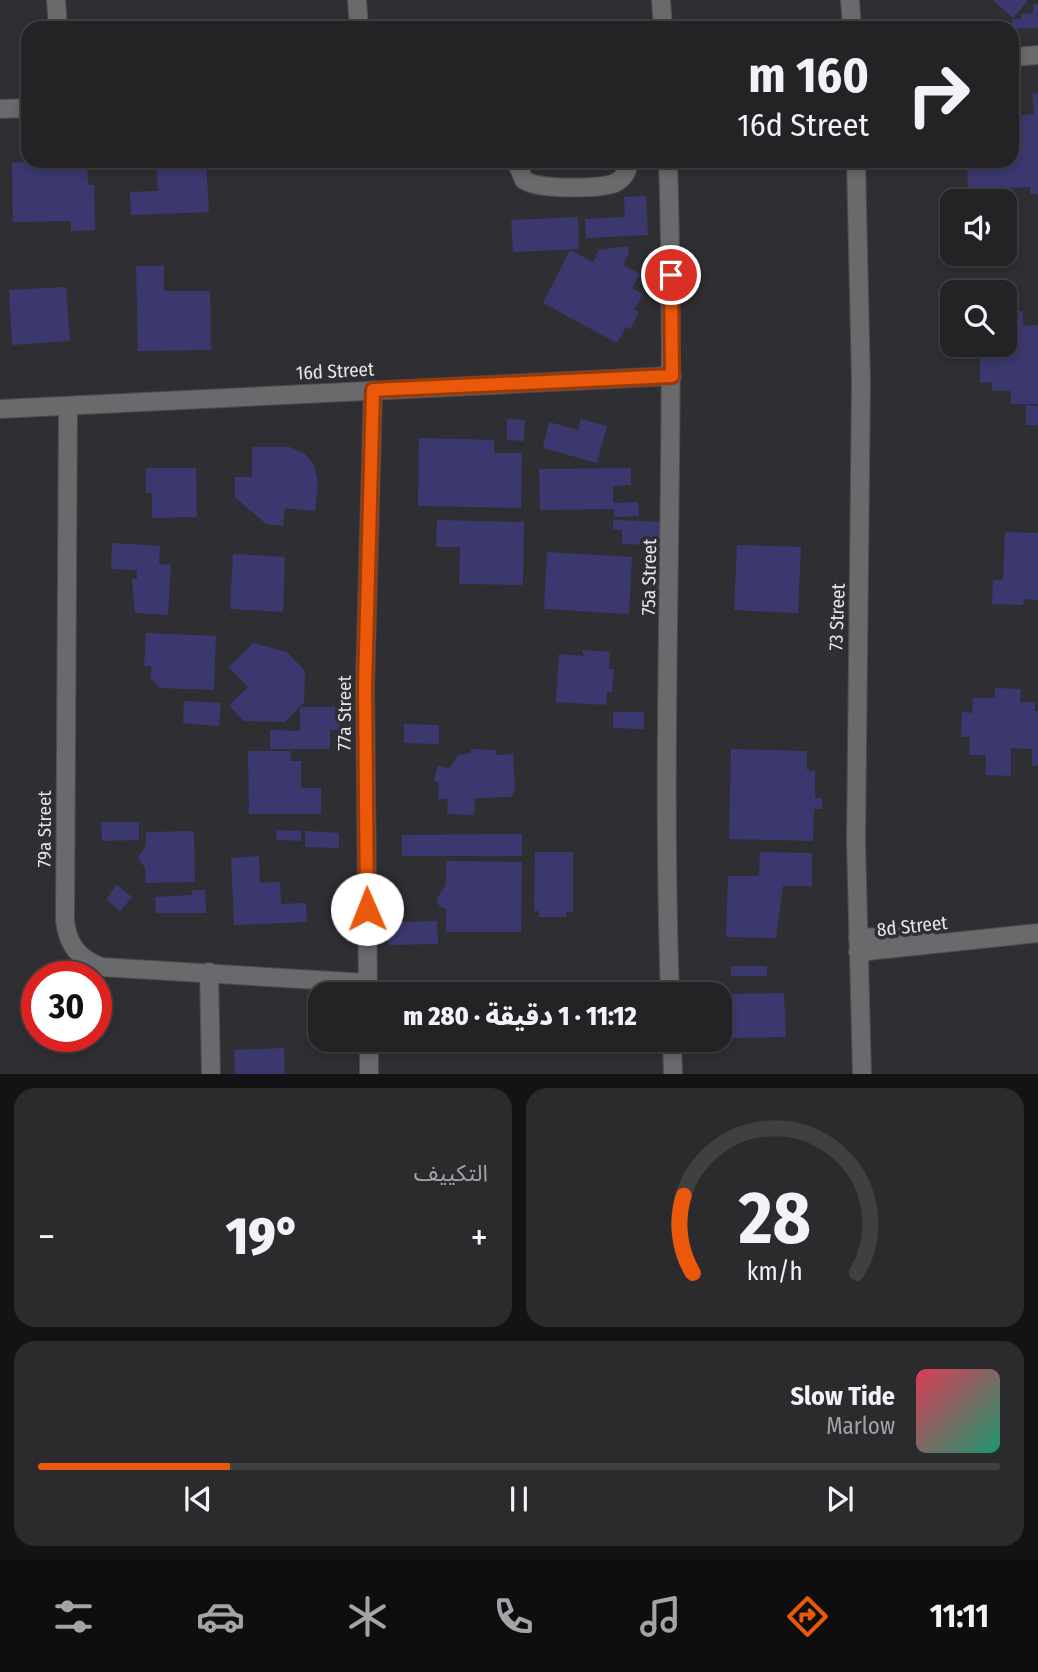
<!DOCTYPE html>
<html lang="ar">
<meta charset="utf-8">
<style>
:root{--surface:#232326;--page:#2b2b2e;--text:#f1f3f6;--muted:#a3a4a7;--line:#404043;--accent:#ea580c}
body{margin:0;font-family:"Fira Sans Condensed","Noto Sans Arabic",sans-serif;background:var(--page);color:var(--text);direction:rtl;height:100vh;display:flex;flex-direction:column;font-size:26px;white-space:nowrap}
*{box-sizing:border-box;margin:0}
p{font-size:23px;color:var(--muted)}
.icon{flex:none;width:38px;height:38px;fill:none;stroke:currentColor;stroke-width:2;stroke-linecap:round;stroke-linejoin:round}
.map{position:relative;height:1074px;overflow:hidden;direction:ltr}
.side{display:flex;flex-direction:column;gap:14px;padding:14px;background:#131315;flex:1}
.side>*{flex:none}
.hud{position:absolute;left:21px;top:21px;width:998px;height:147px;border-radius:21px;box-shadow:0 4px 10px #0003,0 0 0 2px var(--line);direction:rtl;background:#232326;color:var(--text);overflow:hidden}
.controls{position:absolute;left:940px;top:189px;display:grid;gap:14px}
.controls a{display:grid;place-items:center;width:77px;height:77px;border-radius:14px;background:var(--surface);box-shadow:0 4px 10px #0003,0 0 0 2px var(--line);font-size:35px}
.speed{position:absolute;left:21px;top:961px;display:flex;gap:14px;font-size:35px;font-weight:700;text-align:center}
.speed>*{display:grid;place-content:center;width:91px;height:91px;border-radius:50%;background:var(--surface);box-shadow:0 4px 10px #0003,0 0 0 2px var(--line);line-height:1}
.speed .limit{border:10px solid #d22;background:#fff;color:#111}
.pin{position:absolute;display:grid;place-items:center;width:60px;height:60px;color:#fff;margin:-30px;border:4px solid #fff;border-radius:50%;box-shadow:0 2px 7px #0007}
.me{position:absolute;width:77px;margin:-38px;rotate:359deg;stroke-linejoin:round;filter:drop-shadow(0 0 5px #0008)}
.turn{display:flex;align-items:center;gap:24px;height:147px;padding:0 35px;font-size:32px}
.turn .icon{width:91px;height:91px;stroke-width:2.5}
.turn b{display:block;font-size:49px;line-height:60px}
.big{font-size:52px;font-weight:800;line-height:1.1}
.side .tile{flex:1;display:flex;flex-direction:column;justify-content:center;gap:10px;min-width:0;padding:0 24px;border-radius:21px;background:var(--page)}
.side .dial{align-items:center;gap:0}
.dial svg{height:182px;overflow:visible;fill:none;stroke:var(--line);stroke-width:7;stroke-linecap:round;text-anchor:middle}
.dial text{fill:var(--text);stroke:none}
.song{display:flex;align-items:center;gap:21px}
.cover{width:84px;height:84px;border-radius:10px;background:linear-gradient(135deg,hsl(350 70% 55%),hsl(160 70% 35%))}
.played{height:7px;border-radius:4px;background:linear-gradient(90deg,var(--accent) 20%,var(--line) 20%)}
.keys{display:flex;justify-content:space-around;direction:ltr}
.heat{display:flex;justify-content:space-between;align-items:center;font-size:38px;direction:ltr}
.side .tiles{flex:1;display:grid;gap:14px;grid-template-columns:1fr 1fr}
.tile:last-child{grid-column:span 2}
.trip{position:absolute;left:308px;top:982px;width:424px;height:70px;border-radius:21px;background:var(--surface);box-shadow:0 4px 10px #0003,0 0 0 2px var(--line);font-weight:800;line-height:70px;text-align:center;direction:rtl}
.tab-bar{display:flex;height:112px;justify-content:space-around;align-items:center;background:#0e0e0f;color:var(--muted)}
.tab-bar .icon{width:49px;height:49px}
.tab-bar .current{color:var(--accent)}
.tab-bar b{font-size:32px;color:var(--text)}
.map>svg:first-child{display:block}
.building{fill:#3b3870}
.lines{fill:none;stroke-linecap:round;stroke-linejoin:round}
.minor-casing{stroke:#4c4c50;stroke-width:20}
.minor{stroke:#6a6a6c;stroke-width:18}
.route-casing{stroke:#983908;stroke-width:18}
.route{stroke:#ea580c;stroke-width:12}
.labels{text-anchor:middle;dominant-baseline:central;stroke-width:7;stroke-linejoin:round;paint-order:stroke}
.street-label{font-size:19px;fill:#e7e7ea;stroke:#2f2f33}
</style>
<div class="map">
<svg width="1038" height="1074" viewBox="0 0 1038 1074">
<rect width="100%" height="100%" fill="#2f2f33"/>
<!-- building -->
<g class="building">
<path d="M 993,0 L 1028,0 L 1013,18 Z"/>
<path d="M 1033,4 L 1038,4 L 1038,28 L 1012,29 L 1012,19 L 1021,19 L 1021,14 L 1033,13 Z"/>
<path d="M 1038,93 L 1038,194 L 1030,194 L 1030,187 L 968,190 L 967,162 L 1012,161 L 1012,116 L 1034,114 L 1032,94 Z"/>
<path d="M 32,161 L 87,162 L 88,185 L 94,185 L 95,230 L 71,231 L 71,221 L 13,222 L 12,163 Z"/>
<path d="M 156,161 L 206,161 L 209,212 L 131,215 L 130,192 L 158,191 Z"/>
<path d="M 646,196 L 648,235 L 586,238 L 585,219 L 625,217 L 624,197 Z"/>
<path d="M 578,217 L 579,249 L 513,252 L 511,220 Z"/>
<path d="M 628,246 L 629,253 L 623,265 L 640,274 L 632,288 L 643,294 L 634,310 L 639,312 L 630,329 L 626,327 L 617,343 L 543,303 L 570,250 L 593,262 L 599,250 Z"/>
<path d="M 136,266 L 164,266 L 164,291 L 210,291 L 211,350 L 138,351 Z"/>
<path d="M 66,287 L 70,341 L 12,345 L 9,290 Z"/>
<path d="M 1004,311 L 1023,311 L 1023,326 L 1038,325 L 1038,404 L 1011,404 L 1011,391 L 992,391 L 992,382 L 980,383 L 980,351 L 973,352 L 973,345 L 1004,345 Z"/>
<path d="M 1026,405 L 1038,406 L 1038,425 L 1026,425 Z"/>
<path d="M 507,419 L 525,420 L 524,441 L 507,440 Z"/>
<path d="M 581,419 L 607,426 L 597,463 L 543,448 L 549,422 L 578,430 Z"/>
<path d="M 419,438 L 494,440 L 494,453 L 522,453 L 521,508 L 418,506 Z"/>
<path d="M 252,447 L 290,447 L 305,454 L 314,465 L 318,482 L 315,511 L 285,508 L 283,526 L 266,524 L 235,497 L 235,477 L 252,477 Z"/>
<path d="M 146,468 L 196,468 L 197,517 L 152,518 L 152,493 L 146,493 Z"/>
<path d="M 631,468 L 631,485 L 613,486 L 613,503 L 638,502 L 639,516 L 614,517 L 614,509 L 540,510 L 539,469 Z"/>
<path d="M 437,520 L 524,522 L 523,585 L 459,584 L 460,547 L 436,547 Z"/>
<path d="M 613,520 L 665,522 L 662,607 L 644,606 L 647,545 L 622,544 L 622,530 L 613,529 Z"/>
<path d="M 1005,532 L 1038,533 L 1038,600 L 1024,599 L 1023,605 L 992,604 L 993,580 L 1003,580 Z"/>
<path d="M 112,543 L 160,546 L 159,564 L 171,565 L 168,615 L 135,613 L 132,579 L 137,579 L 137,570 L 111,569 Z"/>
<path d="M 737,545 L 801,547 L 798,613 L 734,610 Z"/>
<path d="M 547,552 L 632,557 L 629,614 L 544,609 Z"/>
<path d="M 233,554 L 285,557 L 283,612 L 230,609 Z"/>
<path d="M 146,633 L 216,636 L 214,690 L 160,688 L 151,678 L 151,666 L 144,666 Z"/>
<path d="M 253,643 L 287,652 L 305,671 L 304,702 L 285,722 L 244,721 L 229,705 L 248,687 L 229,667 Z"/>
<path d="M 582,650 L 610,652 L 609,669 L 614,669 L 612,692 L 607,692 L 606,705 L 556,702 L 559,654 L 584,656 Z"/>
<path d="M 995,688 L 1021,689 L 1020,702 L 1035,702 L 1035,711 L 1038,711 L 1038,766 L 1032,766 L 1032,749 L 1011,748 L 1011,776 L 986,775 L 986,755 L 969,755 L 970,737 L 961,737 L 962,712 L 972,713 L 973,698 L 995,698 Z"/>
<path d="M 184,701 L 221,703 L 219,726 L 183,723 Z"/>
<path d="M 300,707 L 340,707 L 340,730 L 330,730 L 330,749 L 270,749 L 270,730 L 300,731 Z"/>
<path d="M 613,712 L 644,712 L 644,729 L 613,728 Z"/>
<path d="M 404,724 L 439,725 L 439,744 L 404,743 Z"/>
<path d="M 471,749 L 497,750 L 496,755 L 513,754 L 515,790 L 511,797 L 475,798 L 474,815 L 447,814 L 448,799 L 438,799 L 439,782 L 434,781 L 438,765 L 449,769 L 458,755 L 471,753 Z"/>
<path d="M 731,749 L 807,751 L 807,770 L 815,771 L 815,798 L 822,798 L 822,809 L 814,809 L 813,841 L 729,839 Z"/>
<path d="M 248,751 L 290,751 L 291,761 L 301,761 L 301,788 L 321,788 L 321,814 L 249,814 Z"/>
<path d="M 101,822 L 139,822 L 139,840 L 102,841 Z"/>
<path d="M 277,830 L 301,831 L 301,841 L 276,840 Z"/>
<path d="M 194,831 L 195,882 L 146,883 L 145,868 L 138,858 L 146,845 L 146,832 Z"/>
<path d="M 305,831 L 339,833 L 339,848 L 305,847 Z"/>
<path d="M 522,834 L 522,856 L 402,856 L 402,835 Z"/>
<path d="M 535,852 L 573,852 L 573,912 L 566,912 L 566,917 L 539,917 L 539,911 L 534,911 Z"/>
<path d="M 760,852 L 812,853 L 812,886 L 783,886 L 776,938 L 726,937 L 728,876 L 759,876 Z"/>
<path d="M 259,856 L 260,883 L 280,882 L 281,904 L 306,903 L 307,922 L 234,925 L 231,858 Z"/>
<path d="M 446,861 L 522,862 L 521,932 L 446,932 L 446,909 L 439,906 L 437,898 L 446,885 Z"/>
<path d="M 117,885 L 132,897 L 120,911 L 106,899 Z"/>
<path d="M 192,890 L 205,890 L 206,913 L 156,913 L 155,897 L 192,895 Z"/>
<path d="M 386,903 L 401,903 L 402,922 L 437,921 L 438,944 L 388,945 Z"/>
<rect x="731" y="966" width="36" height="10"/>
<path d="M 784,993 L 786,1037 L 730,1038 L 729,994 Z"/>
<path d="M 284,1048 L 285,1074 L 235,1074 L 234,1050 Z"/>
</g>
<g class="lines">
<defs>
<g id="minor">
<path d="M 56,0 L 58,28"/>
<path d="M 357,0 L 359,28"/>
<path d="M 661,0 L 663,28"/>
<path d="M 850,0 L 852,28"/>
<path d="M 1012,57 L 1038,55"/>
<path d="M 0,109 L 28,108"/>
<path d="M 516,161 L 524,180 C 538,190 599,189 615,183 C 625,178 628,170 629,161"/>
<path d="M 668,161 C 677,439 660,716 670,994"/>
<path d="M 856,161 L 861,382 L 856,842 L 862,1074"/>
<path d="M 68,406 L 65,921 C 68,945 78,958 101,967 L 368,983"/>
<path d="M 0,409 L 672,376"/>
<path d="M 858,938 L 925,935"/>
<path d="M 858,952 L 1038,933"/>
<path d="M 209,972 L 211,1074"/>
<path d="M 368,992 L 365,686 L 373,390"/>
<path d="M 369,1040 L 369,1074"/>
<path d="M 672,1040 L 673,1074"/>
</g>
</defs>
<!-- minor casing -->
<use href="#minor" class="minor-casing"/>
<!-- minor -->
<use href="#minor" class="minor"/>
</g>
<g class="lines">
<defs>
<path id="route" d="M 367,909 L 365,686 L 373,390 L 672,376 L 671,275"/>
</defs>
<!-- route casing -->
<use href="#route" class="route-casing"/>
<!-- route -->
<use href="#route" class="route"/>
</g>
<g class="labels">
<!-- street labels -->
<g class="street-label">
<text transform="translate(335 371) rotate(-3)">16d Street</text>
<text transform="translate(649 577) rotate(-89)">75a Street</text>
<text transform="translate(837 617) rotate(-88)">73 Street</text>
<text transform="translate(344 713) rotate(-90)">77a Street</text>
<text transform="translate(44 829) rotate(-90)">79a Street</text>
<text transform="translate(912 926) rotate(-6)">8d Street</text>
</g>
</g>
</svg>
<div class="controls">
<a><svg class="icon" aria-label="sound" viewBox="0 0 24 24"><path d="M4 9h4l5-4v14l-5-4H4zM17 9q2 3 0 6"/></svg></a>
<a><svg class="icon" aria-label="search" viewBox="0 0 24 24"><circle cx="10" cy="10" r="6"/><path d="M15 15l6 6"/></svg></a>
</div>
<div class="speed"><div class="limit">30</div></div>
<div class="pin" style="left:671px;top:275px;background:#d93025"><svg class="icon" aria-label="arrive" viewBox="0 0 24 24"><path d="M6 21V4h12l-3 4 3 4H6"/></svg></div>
<svg class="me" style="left:367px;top:909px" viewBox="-20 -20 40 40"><circle r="19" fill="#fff"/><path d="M0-13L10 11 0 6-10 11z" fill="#ea580c"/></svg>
<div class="trip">11:12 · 1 دقيقة · 280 m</div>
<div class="hud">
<div class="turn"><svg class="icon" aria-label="right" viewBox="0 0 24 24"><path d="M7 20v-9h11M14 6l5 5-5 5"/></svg><div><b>160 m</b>16d Street</div></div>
</div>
</div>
<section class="side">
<div class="tiles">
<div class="tile dial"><svg viewBox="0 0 100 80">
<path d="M14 69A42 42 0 1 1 86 69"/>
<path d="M14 69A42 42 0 0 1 10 35" stroke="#ea580c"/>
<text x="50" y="56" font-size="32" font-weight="700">28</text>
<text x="50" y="72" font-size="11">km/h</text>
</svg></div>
<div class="tile"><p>التكييف</p>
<div class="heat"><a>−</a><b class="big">19°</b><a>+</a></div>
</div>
<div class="tile">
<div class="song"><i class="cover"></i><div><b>Slow Tide</b><p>Marlow</p></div></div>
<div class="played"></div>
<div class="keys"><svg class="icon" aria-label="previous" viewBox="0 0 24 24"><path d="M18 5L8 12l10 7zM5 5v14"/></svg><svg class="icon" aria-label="pause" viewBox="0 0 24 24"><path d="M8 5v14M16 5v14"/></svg><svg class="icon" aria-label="next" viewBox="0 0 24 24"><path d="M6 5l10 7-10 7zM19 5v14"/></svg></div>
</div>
</div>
</section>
<nav class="tab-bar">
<b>11:11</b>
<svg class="icon current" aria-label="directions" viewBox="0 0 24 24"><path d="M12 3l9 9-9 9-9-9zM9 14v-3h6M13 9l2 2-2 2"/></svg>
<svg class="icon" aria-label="music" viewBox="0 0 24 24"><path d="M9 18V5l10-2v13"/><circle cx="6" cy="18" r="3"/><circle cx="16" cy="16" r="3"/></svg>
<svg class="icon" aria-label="phone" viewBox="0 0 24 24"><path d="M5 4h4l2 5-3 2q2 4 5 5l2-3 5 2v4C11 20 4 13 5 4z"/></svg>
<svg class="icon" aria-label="climate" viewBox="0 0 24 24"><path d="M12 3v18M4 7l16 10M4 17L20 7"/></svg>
<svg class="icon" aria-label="car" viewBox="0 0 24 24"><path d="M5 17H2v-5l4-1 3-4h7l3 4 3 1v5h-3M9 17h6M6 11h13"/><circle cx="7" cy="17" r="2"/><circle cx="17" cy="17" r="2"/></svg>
<svg class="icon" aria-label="filters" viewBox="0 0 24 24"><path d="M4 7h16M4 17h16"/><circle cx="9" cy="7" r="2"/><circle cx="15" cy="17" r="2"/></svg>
</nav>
